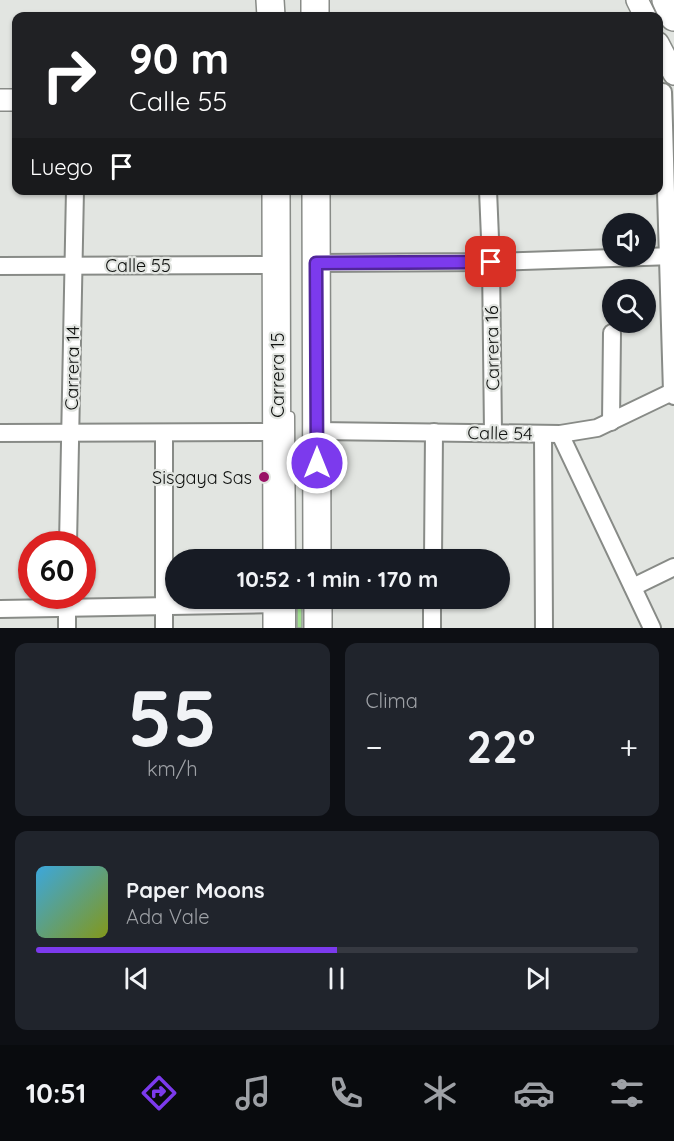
<!DOCTYPE html>
<html lang="es">
<meta charset="utf-8">
<style>
:root{--surface:#171b24;--page:#20242c;--text:#f1f3f6;--muted:#9ea1a6;--line:#363941;--accent:#7c3aed}
body{margin:0;font-family:Quicksand,sans-serif;background:var(--page);color:var(--text);height:100vh;display:flex;flex-direction:column;font-size:22px;white-space:nowrap}
*{box-sizing:border-box;margin:0}
p{font-size:20px;color:var(--muted)}
.icon{flex:none;width:33px;height:33px;fill:none;stroke:currentColor;stroke-width:2;stroke-linecap:round;stroke-linejoin:round}
.map{position:relative;height:628px;overflow:hidden}
.panel{display:flex;flex-direction:column;gap:15px;padding:15px;background:#0d0f14;flex:1}
.panel>*{flex:none}
.hud{position:absolute;left:12px;top:12px;width:651px;height:183px;border-radius:12px;box-shadow:0 2px 4px #0004;background:#202124;color:#fff;overflow:hidden}
.buttons{position:absolute;left:602px;top:213px;display:grid;gap:12px}
.buttons a{display:grid;place-items:center;width:54px;height:54px;border-radius:50%;background:var(--surface);box-shadow:0 2px 4px #0004;font-size:30px}
.speed{position:absolute;left:18px;top:531px;display:flex;gap:12px;font-size:30px;font-weight:700;text-align:center}
.speed>*{display:grid;place-content:center;width:78px;height:78px;border-radius:50%;background:var(--surface);box-shadow:0 2px 4px #0004;line-height:1}
.speed .limit{border:9px solid #d22;background:#fff;color:#111}
.pin{position:absolute;display:grid;place-items:center;width:51px;height:51px;color:#fff;margin:-26px;border-radius:12px;box-shadow:0 3px 9px #0006}
.me{position:absolute;width:66px;margin:-33px;rotate:0deg;stroke-linejoin:round;filter:drop-shadow(0 0 4px #0008)}
.turn{display:flex;align-items:center;gap:21px;height:126px;padding:0 18px;font-size:27px}
.turn .icon{width:78px;height:78px;stroke-width:2.5}
.turn b{display:block;font-size:42px;line-height:51px}
.then{display:flex;align-items:center;height:57px;padding:0 18px;background:#0003;gap:12px;font-size:22px}
.big{font-size:45px;font-weight:700;line-height:1.1}
.panel .widget{flex:1;display:flex;flex-direction:column;justify-content:center;gap:9px;min-width:0;padding:0 21px;border-radius:12px;background:var(--page)}
.panel .dial{align-items:center;gap:0}
.dial b{font-size:78px;line-height:1}
.song{display:flex;align-items:center;gap:18px}
.cover{width:72px;height:72px;border-radius:9px;background:linear-gradient(135deg,hsl(200 70% 55%),hsl(70 70% 35%))}
.played{height:6px;border-radius:3px;background:linear-gradient(90deg,var(--accent) 50%,var(--line) 50%)}
.keys{display:flex;justify-content:space-around;direction:ltr}
.heat{display:flex;justify-content:space-between;align-items:center;font-size:33px;direction:ltr}
.panel .tiles{flex:1;display:grid;gap:15px;grid-template-columns:1fr 1fr}
.widget:last-child{grid-column:span 2}
.trip{position:absolute;left:165px;top:549px;width:345px;height:60px;border-radius:30px;background:var(--surface);box-shadow:0 2px 4px #0004;font-weight:700;line-height:60px;text-align:center}
.tab-bar{display:flex;height:96px;justify-content:space-around;align-items:center;background:#090b0e;color:var(--muted)}
.tab-bar .icon{width:42px;height:42px}
.tab-bar .selected{color:var(--accent)}
.tab-bar b{font-size:27px;color:var(--text)}
.map>svg:first-child{display:block}
.building{fill:#a1e090;stroke:#9da19c;stroke-width:1.5}
.lines{fill:none;stroke-linecap:round;stroke-linejoin:round}
.service-casing{stroke:#888b87;stroke-width:11}
.minor-casing{stroke:#888b87;stroke-width:20}
.tertiary-casing{stroke:#888b87;stroke-width:24}
.primary-casing{stroke:#888b87;stroke-width:30}
.service{stroke:#fff;stroke-width:8}
.minor{stroke:#fff;stroke-width:16}
.tertiary{stroke:#fff;stroke-width:21}
.primary{stroke:#fff;stroke-width:27}
.route-casing{stroke:#51269a;stroke-width:15}
.route{stroke:#7c3aed;stroke-width:10}
.poi-dot{fill:#991266;stroke:#e2e5e1;stroke-width:2}
.labels{text-anchor:middle;dominant-baseline:central;stroke-width:4.5;stroke-linejoin:round;paint-order:stroke}
.street-label{font-size:18px;fill:#0f110f;stroke:#e2e5e1}
.poi-label{font-size:18px;fill:#0f110f;stroke:#e2e5e1;text-anchor:end}
</style>
<div class="map">
<svg width="674" height="628" viewBox="0 0 674 628">
<rect width="100%" height="100%" fill="#e2e5e1"/>
<!-- building -->
<rect class="building" x="297" y="598" width="5" height="30"/>
<g class="lines">
<defs>
<g id="service">
<path d="M 290,416 L 291,560"/>
<path d="M 291,598 L 291,628"/>
</g>
<g id="minor">
<path d="M 663,92 L 672,392 L 674,396"/>
<path d="M 488,190 L 491,262 L 493,433"/>
<path d="M 316,263 L 491,262 L 674,256"/>
<path d="M 0,266 L 276,265"/>
<path d="M 611,422 L 612,333"/>
<path d="M 317,431 L 560,434 L 597,428 L 674,391"/>
<path d="M 0,433 L 277,432"/>
<path d="M 543,434 L 544,628"/>
<path d="M 560,434 L 652,628"/>
<path d="M 68,544 L 75,190"/>
<path d="M 433,560 L 434,432"/>
<path d="M 633,587 L 674,567"/>
<path d="M 0,609 L 277,604"/>
<path d="M 67,628 L 67,596"/>
<path d="M 164,628 L 164,433"/>
<path d="M 432,628 L 432,598"/>
</g>
<g id="tertiary">
<path d="M 637,0 L 645,16"/>
<path d="M 658,43 L 674,74"/>
<path d="M 0,100 L 16,100"/>
</g>
<g id="primary">
<path d="M 270,0 L 271,16"/>
<path d="M 315,0 L 315,16"/>
<path d="M 666,0 L 674,17"/>
<path d="M 276,190 L 277,560"/>
<path d="M 316,190 L 317,560"/>
<path d="M 318,598 L 318,628"/>
<path d="M 277,628 L 277,598"/>
</g>
</defs>
<!-- service casing -->
<use href="#service" class="service-casing"/>
<!-- minor casing -->
<use href="#minor" class="minor-casing"/>
<!-- tertiary casing -->
<use href="#tertiary" class="tertiary-casing"/>
<!-- primary casing -->
<use href="#primary" class="primary-casing"/>
<!-- service -->
<use href="#service" class="service"/>
<!-- minor -->
<use href="#minor" class="minor"/>
<!-- tertiary -->
<use href="#tertiary" class="tertiary"/>
<!-- primary -->
<use href="#primary" class="primary"/>
</g>
<g class="lines">
<defs>
<path id="route" d="M 317,463 L 316,263 L 491,262"/>
</defs>
<!-- route casing -->
<use href="#route" class="route-casing"/>
<!-- route -->
<use href="#route" class="route"/>
</g>
<!-- markers -->
<circle class="poi-dot" cx="264" cy="477" r="6"/>
<g class="labels">
<!-- street labels -->
<g class="street-label">
<text x="138" y="265">Calle 55</text>
<text transform="translate(492 348) rotate(-91)">Carrera 16</text>
<text transform="translate(72 368) rotate(-89)">Carrera 14</text>
<text transform="translate(277 375) rotate(-90)">Carrera 15</text>
<text transform="translate(500 433) rotate(1)">Calle 54</text>
</g>
<!-- poi labels -->
<g class="poi-label">
<text x="252" y="477">Sisgaya Sas</text>
</g>
</g>
</svg>
<div class="buttons">
<a><svg class="icon" aria-label="sound" viewBox="0 0 24 24"><path d="M4 9h4l5-4v14l-5-4H4zM17 9q2 3 0 6"/></svg></a>
<a><svg class="icon" aria-label="search" viewBox="0 0 24 24"><circle cx="10" cy="10" r="6"/><path d="M15 15l6 6"/></svg></a>
</div>
<div class="speed"><div class="limit">60</div></div>
<div class="pin" style="left:491px;top:262px;background:#d93025"><svg class="icon" aria-label="arrive" viewBox="0 0 24 24"><path d="M6 21V4h12l-3 4 3 4H6"/></svg></div>
<svg class="me" style="left:317px;top:463px" viewBox="-20 -20 40 40"><circle r="17" fill="#7c3aed" stroke="#fff" stroke-width="3"/><path d="M0-11L8 9 0 5-8 9z" fill="#fff"/></svg>
<div class="trip">10:52 · 1 min · 170 m</div>
<div class="hud">
<div class="turn"><svg class="icon" aria-label="right" viewBox="0 0 24 24"><path d="M7 20v-9h11M14 6l5 5-5 5"/></svg><div><b>90 m</b>Calle 55</div></div>
<div class="then">Luego<svg class="icon" aria-label="arrive" viewBox="0 0 24 24"><path d="M6 21V4h12l-3 4 3 4H6"/></svg></div>
</div>
</div>
<section class="panel">
<div class="tiles">
<div class="widget dial"><b>55</b><p>km/h</p></div>
<div class="widget"><p>Clima</p>
<div class="heat"><a>−</a><b class="big">22°</b><a>+</a></div>
</div>
<div class="widget">
<div class="song"><i class="cover"></i><div><b>Paper Moons</b><p>Ada Vale</p></div></div>
<div class="played"></div>
<div class="keys"><svg class="icon" aria-label="previous" viewBox="0 0 24 24"><path d="M18 5L8 12l10 7zM5 5v14"/></svg><svg class="icon" aria-label="pause" viewBox="0 0 24 24"><path d="M8 5v14M16 5v14"/></svg><svg class="icon" aria-label="next" viewBox="0 0 24 24"><path d="M6 5l10 7-10 7zM19 5v14"/></svg></div>
</div>
</div>
</section>
<nav class="tab-bar">
<b>10:51</b>
<svg class="icon selected" aria-label="directions" viewBox="0 0 24 24"><path d="M12 3l9 9-9 9-9-9zM9 14v-3h6M13 9l2 2-2 2"/></svg>
<svg class="icon" aria-label="music" viewBox="0 0 24 24"><path d="M9 18V5l10-2v13"/><circle cx="6" cy="18" r="3"/><circle cx="16" cy="16" r="3"/></svg>
<svg class="icon" aria-label="phone" viewBox="0 0 24 24"><path d="M5 4h4l2 5-3 2q2 4 5 5l2-3 5 2v4C11 20 4 13 5 4z"/></svg>
<svg class="icon" aria-label="climate" viewBox="0 0 24 24"><path d="M12 3v18M4 7l16 10M4 17L20 7"/></svg>
<svg class="icon" aria-label="car" viewBox="0 0 24 24"><path d="M5 17H2v-5l4-1 3-4h7l3 4 3 1v5h-3M9 17h6M6 11h13"/><circle cx="7" cy="17" r="2"/><circle cx="17" cy="17" r="2"/></svg>
<svg class="icon" aria-label="filters" viewBox="0 0 24 24"><path d="M4 7h16M4 17h16"/><circle cx="9" cy="7" r="2"/><circle cx="15" cy="17" r="2"/></svg>
</nav>
